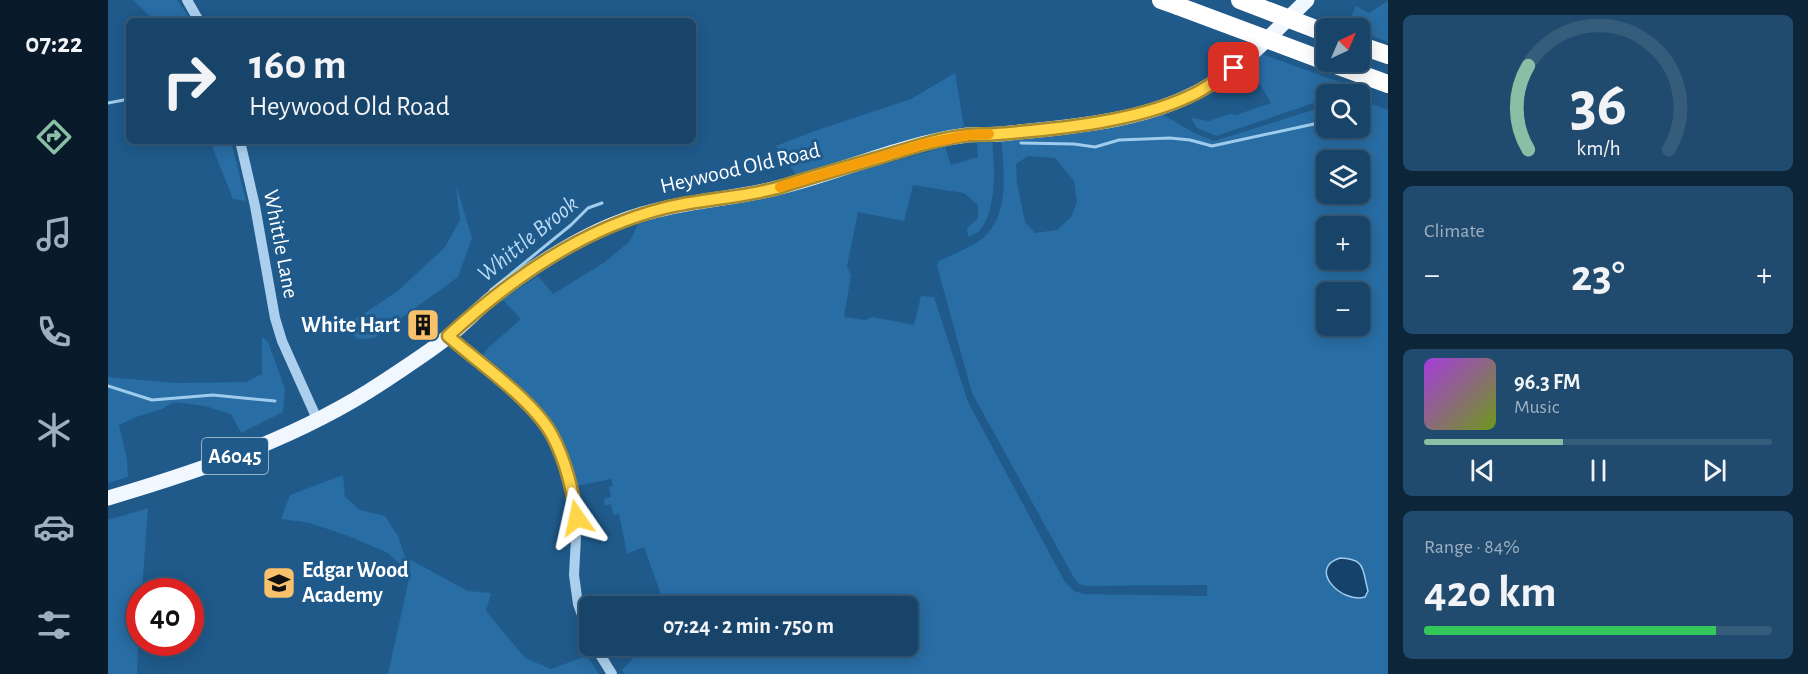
<!DOCTYPE html>
<meta charset="utf-8">
<style>
:root{--surface:#174468;--page:#204b6e;--text:#f1f3f6;--muted:#9eb0c0;--line:#365c7c;--accent:#8abfa5}
body{margin:0;font-family:"Alegreya Sans",sans-serif;background:var(--page);color:var(--text);height:100vh;display:flex;flex-direction:column;font-size:22px;white-space:nowrap}
*{box-sizing:border-box;margin:0}
p{font-size:20px;color:var(--muted)}
.icon{flex:none;width:33px;height:33px;fill:none;stroke:currentColor;stroke-width:2;stroke-linecap:round;stroke-linejoin:round}
.map{position:relative;flex:1;overflow:hidden}
.panel{display:flex;flex-direction:column;gap:15px;padding:15px;background:#0d2539;width:420px}
.panel>*{flex:none}
.guide{position:absolute;left:18px;top:18px;width:570px;height:126px;border-radius:9px;box-shadow:0 3px 15px #0003,0 0 0 2px var(--line);background:#174468;color:var(--text);overflow:hidden}
.needle{width:39px;rotate:44deg}
.fabs{position:absolute;left:1208px;top:18px;display:grid;gap:12px}
.fabs a{display:grid;place-items:center;width:54px;height:54px;border-radius:9px;background:var(--surface);box-shadow:0 3px 15px #0003,0 0 0 2px var(--line);font-size:30px}
.speed{position:absolute;left:18px;top:578px;display:flex;gap:12px;font-size:30px;font-weight:700;text-align:center}
.speed>*{display:grid;place-content:center;width:78px;height:78px;border-radius:50%;background:var(--surface);box-shadow:0 3px 15px #0003,0 0 0 2px var(--line);line-height:1}
.speed .limit{border:9px solid #d22;background:#fff;color:#111}
.pin{position:absolute;display:grid;place-items:center;width:51px;height:51px;color:#fff;margin:-26px;border-radius:12px;box-shadow:0 3px 9px #0006}
.me{position:absolute;width:66px;margin:-33px;rotate:349deg;stroke-linejoin:round;filter:drop-shadow(0 0 4px #0008)}
.turn{display:flex;align-items:center;gap:21px;height:126px;padding:0 24px;font-size:27px}
.turn .icon{width:78px;height:78px;stroke-width:2.5}
.turn b{display:block;font-size:42px;line-height:51px}
.big{font-size:45px;font-weight:600;line-height:1.1}
.panel .widget{flex:1;display:flex;flex-direction:column;justify-content:center;gap:9px;min-width:0;padding:0 21px;border-radius:9px;background:var(--page)}
.panel .dial{align-items:center;gap:0}
.dial svg{height:156px;overflow:visible;fill:none;stroke:var(--line);stroke-width:7;stroke-linecap:round;text-anchor:middle}
.dial text{fill:var(--text);stroke:none}
.song{display:flex;align-items:center;gap:18px}
.cover{width:72px;height:72px;border-radius:9px;background:linear-gradient(135deg,hsl(280 70% 55%),hsl(80 70% 35%))}
.played{height:6px;border-radius:3px;background:linear-gradient(90deg,var(--accent) 40%,var(--line) 40%)}
.keys{display:flex;justify-content:space-around;direction:ltr}
.heat{display:flex;justify-content:space-between;align-items:center;font-size:33px;direction:ltr}
.charge{height:9px;border-radius:4px;background:linear-gradient(90deg,#34c759 84%,var(--line) 0)}
.trip{position:absolute;left:471px;top:596px;width:339px;height:60px;border-radius:9px;background:var(--surface);box-shadow:0 3px 15px #0003,0 0 0 2px var(--line);font-weight:600;line-height:60px;text-align:center}
main{display:flex;flex:1;min-height:0}
.tab-bar{display:flex;flex-direction:column;width:108px;justify-content:space-around;align-items:center;background:#091b2a;color:var(--muted)}
.tab-bar .icon{width:42px;height:42px}
.tab-bar .current{color:var(--accent)}
.tab-bar b{font-size:27px;color:var(--text)}
.map>svg:first-child{display:block}
.green{fill:#286da4;fill-rule:evenodd}
.water{fill:#15426a;stroke:#9fcced;stroke-width:1.5}
.lines{fill:none;stroke-linecap:round;stroke-linejoin:round}
.stream{stroke:#9fcced;stroke-width:3}
.tertiary{stroke:#abcfec;stroke-width:10}
.primary{stroke:#f0f7ff;stroke-width:15}
.motorway{stroke:#fff;stroke-width:18}
.motorway-bridge{stroke:#fff;stroke-width:18}
.route-casing{stroke:#a68a30;stroke-width:15}
.route{stroke:#ffd54a;stroke-width:10}
.slow{stroke:#f59e0b;stroke-width:10}
.labels{text-anchor:middle;dominant-baseline:central;stroke-width:6;stroke-linejoin:round;paint-order:stroke}
.shield{fill:#1f5a8b;stroke:#bccedc;stroke-width:1.5}
.shield-label{font-size:21px;font-weight:bold;fill:#fff}
.street-label{font-size:22px;fill:#fff;stroke:#1f5a8b}
.poi-label{font-size:22px;font-weight:bold;fill:#fff;stroke:#1f5a8b;text-anchor:end}
.water-label{font-size:24px;font-style:italic;fill:#b7d9f3;stroke:#1f5a8b}
</style>
<main>
<nav class="tab-bar">
<b>07:22</b>
<svg class="icon current" aria-label="directions" viewBox="0 0 24 24"><path d="M12 3l9 9-9 9-9-9zM9 14v-3h6M13 9l2 2-2 2"/></svg>
<svg class="icon" aria-label="music" viewBox="0 0 24 24"><path d="M9 18V5l10-2v13"/><circle cx="6" cy="18" r="3"/><circle cx="16" cy="16" r="3"/></svg>
<svg class="icon" aria-label="phone" viewBox="0 0 24 24"><path d="M5 4h4l2 5-3 2q2 4 5 5l2-3 5 2v4C11 20 4 13 5 4z"/></svg>
<svg class="icon" aria-label="climate" viewBox="0 0 24 24"><path d="M12 3v18M4 7l16 10M4 17L20 7"/></svg>
<svg class="icon" aria-label="car" viewBox="0 0 24 24"><path d="M5 17H2v-5l4-1 3-4h7l3 4 3 1v5h-3M9 17h6M6 11h13"/><circle cx="7" cy="17" r="2"/><circle cx="17" cy="17" r="2"/></svg>
<svg class="icon" aria-label="filters" viewBox="0 0 24 24"><path d="M4 7h16M4 17h16"/><circle cx="9" cy="7" r="2"/><circle cx="15" cy="17" r="2"/></svg>
</nav>
<div class="map">
<svg width="1280" height="674" viewBox="0 0 1280 674">
<rect width="100%" height="100%" fill="#1f5a8b"/>
<!-- green -->
<g class="green">
<path d="M 25,0 L 69,0 L 84,21 L 47,21 Z"/>
<path d="M 1280,1 L 1280,42 L 1251,31 L 1251,28 L 1239,27 L 1248,6 L 1261,13 Z"/>
<path d="M 1151,53 L 1237,84 L 1237,93 L 1218,94 L 1218,99 L 1108,136 L 1089,128 L 1083,118 L 1101,121 L 1122,114 L 1128,115 L 1163,103 L 1140,64 Z"/>
<path d="M 847,73 L 856,127 L 688,175 L 668,146 L 712,129 L 803,99 Z"/>
<path d="M 1251,99 L 1280,110 L 1280,674 L 517,674 L 514,670 L 537,645 L 800,645 L 800,606 L 557,606 L 536,547 L 519,554 L 511,514 L 505,515 L 503,504 L 497,506 L 496,499 L 503,497 L 501,487 L 505,486 L 503,479 L 469,486 C 454,420 425,395 375,355 L 379,349 L 413,319 L 394,299 L 430,276 L 445,294 L 497,262 L 522,241 L 530,224 L 567,213 L 663,196 L 837,147 L 843,165 L 870,157 L 869,143 L 884,141 C 887,165 889,210 872,230 C 870,233 864,235 860,237 L 859,228 L 870,218 L 870,205 L 856,193 L 805,185 L 796,221 L 750,212 L 739,266 L 743,276 L 736,317 L 757,320 L 765,317 L 806,325 L 813,296 L 826,297 L 860,402 L 957,582 L 966,591 L 976,594 L 1099,596 L 1099,585 L 979,586 L 971,584 L 966,578 L 864,393 L 829,266 L 831,261 C 846,254 864,247 876,237 C 902,214 896,169 893,139 L 1054,114 L 1086,133 L 1106,141 L 1218,106 L 1218,128 L 1251,128 ZM 920,156 L 947,158 L 966,181 L 969,202 L 963,217 L 949,230 L 927,233 L 917,222 L 909,183 L 908,164 ZM 1218,160 L 1251,160 L 1251,194 L 1218,194 ZM 1218,226 L 1251,226 L 1251,260 L 1218,260 ZM 1218,292 L 1251,292 L 1251,326 L 1218,326 Z"/>
<path d="M 102,141 L 123,141 L 138,201 L 125,199 Z"/>
<path d="M 348,186 L 364,238 L 350,277 L 266,338 L 250,339 L 232,324 L 251,317 L 291,290 L 337,247 L 352,220 Z"/>
<path d="M 154,337 L 160,342 L 177,389 L 175,412 L 133,433 L 123,414 L 97,406 L 66,402 L 54,409 L 28,417 L 11,425 L 19,459 L 20,477 L 0,483 L 0,377 L 67,383 L 138,382 L 154,374 Z"/>
<path d="M 235,475 L 237,497 L 252,510 L 277,516 L 290,536 L 297,557 L 360,591 L 383,593 L 378,611 L 417,658 L 443,669 L 479,656 L 491,674 L 280,674 L 302,574 L 280,553 L 238,535 L 202,523 L 173,519 L 182,495 Z"/>
<path d="M 40,508 L 34,591 L 32,591 L 29,674 L 0,674 L 0,520 Z"/>
</g>
<!-- water -->
<path class="water" d="M 1232,558 C 1258,559 1254,569 1260,591 L 1257,597 C 1233,604 1199,568 1232,558 Z"/>
<g class="lines">
<!-- stream -->
<g class="stream">
<path d="M 0,103 L 21,99"/>
<path d="M 913,143 L 966,144 L 987,147 L 1011,140 L 1062,138 L 1082,140 L 1104,146 L 1206,124"/>
<path d="M 383,290 L 463,225 L 480,208 L 494,203"/>
<path d="M 0,386 L 44,400 L 105,395 L 167,401"/>
</g>
<!-- tertiary -->
<g class="tertiary">
<path d="M 79,0 L 91,21"/>
<path d="M 132,141 L 147,206 L 167,318 L 174,341 L 209,419"/>
<path d="M 341,336 L 421,406 L 434,419 L 451,450 L 463,483 L 469,518 L 466,575 L 470,604 L 482,637"/>
<path d="M 486,645 L 504,674"/>
</g>
<!-- primary -->
<path class="primary" d="M 0,498 C 95,470 192,437 275,382 C 297,367 320,353 341,336 C 356,324 370,309 385,297 C 423,268 466,239 511,222 C 559,203 610,201 660,190 C 727,175 791,144 859,135 C 870,134 881,135 892,134 C 959,127 1033,123 1093,90 C 1134,68 1166,32 1199,0"/>
<!-- motorway -->
<g class="motorway">
<path d="M 1053,0 L 1070,6"/>
<path d="M 1251,45 L 1280,55"/>
<path d="M 1217,61 L 1280,84"/>
</g>
<!-- motorway-bridge -->
<g class="motorway-bridge">
<path d="M 1132,0 L 1218,33"/>
<path d="M 1070,6 L 1217,61"/>
</g>
</g>
<g class="lines">
<defs>
<path id="route" d="M 469,518 C 464,489 458,461 444,435 C 425,400 371,363 340,336 C 403,279 473,229 557,208 C 593,199 632,198 669,188 C 703,177 738,167 773,157 C 802,148 832,138 861,135 C 870,134 880,135 889,134 C 950,129 1028,122 1084,95 C 1099,88 1112,78 1126,68"/>
</defs>
<!-- route casing -->
<use href="#route" class="route-casing"/>
<!-- route -->
<use href="#route" class="route"/>
<!-- slow -->
<path class="slow" d="M 672,187 L 816,144 L 860,135 L 881,134"/>
</g>
<!-- icons -->
<defs>
<symbol id="building-square" viewBox="-11 -11 22 22"><rect x="-9" y="-9" width="18" height="18" rx="4" fill="#fac16b" stroke="#1f5a8b"/><path d="M-4-6H4V6H1V3H-1V6H-4ZM-2.5-4.3h1.7v1.8h-1.7ZM.8-4.3h1.7v1.8H.8ZM-2.5-1h1.7V.8h-1.7ZM.8-1h1.7V.8H.8Z" fill="#111"/></symbol>
<symbol id="school-square" viewBox="-11 -11 22 22"><rect x="-9" y="-9" width="18" height="18" rx="4" fill="#fac16b" stroke="#1f5a8b"/><path d="M0-5L7-2L0 1L-7-2ZM-4 1L0 2.5L4 1V4Q0 6-4 4Z" fill="#111"/></symbol>
</defs>
<g fill-rule="evenodd">
<use href="#building-square" x="296" y="306" width="38" height="38"/>
<use href="#school-square" x="152" y="564" width="38" height="38"/>
</g>
<g class="labels">
<!-- shield labels -->
<rect class="shield" x="94" y="438" width="66" height="36" rx="4.5"/>
<g class="shield-label">
<text x="127" y="456">A6045</text>
</g>
<!-- street labels -->
<g class="street-label">
<text transform="translate(632 168) rotate(-13)">Heywood Old Road</text>
<text transform="translate(173 244) rotate(79)">Whittle Lane</text>
</g>
<!-- poi labels -->
<g class="poi-label">
<text x="292" y="325">White Hart</text>
<text x="194" y="570" text-anchor="start">Edgar Wood<tspan x="194" dy="25">Academy</tspan></text>
</g>
<!-- water labels -->
<g class="water-label">
<text transform="translate(420 239) rotate(-39)">Whittle Brook</text>
</g>
</g>
</svg>
<div class="fabs">
<a><svg class="needle" viewBox="-14 -14 28 28"><path d="M0-13l5 13h-10z" fill="#e53935"/><path d="M0 13l5-13h-10z" fill="#9eb0c0"/></svg></a>
<a><svg class="icon" aria-label="search" viewBox="0 0 24 24"><circle cx="10" cy="10" r="6"/><path d="M15 15l6 6"/></svg></a>
<a><svg class="icon" aria-label="layers" viewBox="0 0 24 24"><path d="M12 4l9 5-9 5-9-5zM3 14l9 5 9-5"/></svg></a>
<a>+</a>
<a>−</a>
</div>
<div class="speed"><div class="limit">40</div></div>
<div class="pin" style="left:1126px;top:68px;background:#d93025"><svg class="icon" aria-label="arrive" viewBox="0 0 24 24"><path d="M6 21V4h12l-3 4 3 4H6"/></svg></div>
<svg class="me" style="left:469px;top:518px" viewBox="-20 -20 40 40"><path d="M0-17L14 15 0 8-14 15z" fill="#ffd54a" stroke="#fff" stroke-width="4"/></svg>
<div class="trip">07:24 · 2 min · 750 m</div>
<div class="guide">
<div class="turn"><svg class="icon" aria-label="right" viewBox="0 0 24 24"><path d="M7 20v-9h11M14 6l5 5-5 5"/></svg><div><b>160 m</b>Heywood Old Road</div></div>
</div>
</div>
<section class="panel">
<div class="widget dial"><svg viewBox="0 0 100 80">
<path d="M14 69A42 42 0 1 1 86 69"/>
<path d="M14 69A42 42 0 0 1 14 26" stroke="#8abfa5"/>
<text x="50" y="56" font-size="32" font-weight="700">36</text>
<text x="50" y="72" font-size="11">km/h</text>
</svg></div>
<div class="widget"><p>Climate</p>
<div class="heat"><a>−</a><b class="big">23°</b><a>+</a></div>
</div>
<div class="widget">
<div class="song"><i class="cover"></i><div><b>96.3 FM</b><p>Music</p></div></div>
<div class="played"></div>
<div class="keys"><svg class="icon" aria-label="previous" viewBox="0 0 24 24"><path d="M18 5L8 12l10 7zM5 5v14"/></svg><svg class="icon" aria-label="pause" viewBox="0 0 24 24"><path d="M8 5v14M16 5v14"/></svg><svg class="icon" aria-label="next" viewBox="0 0 24 24"><path d="M6 5l10 7-10 7zM19 5v14"/></svg></div>
</div>
<div class="widget"><p>Range · 84%</p><b class="big">420 km</b><div class="charge"></div></div>
</section>
</main>
